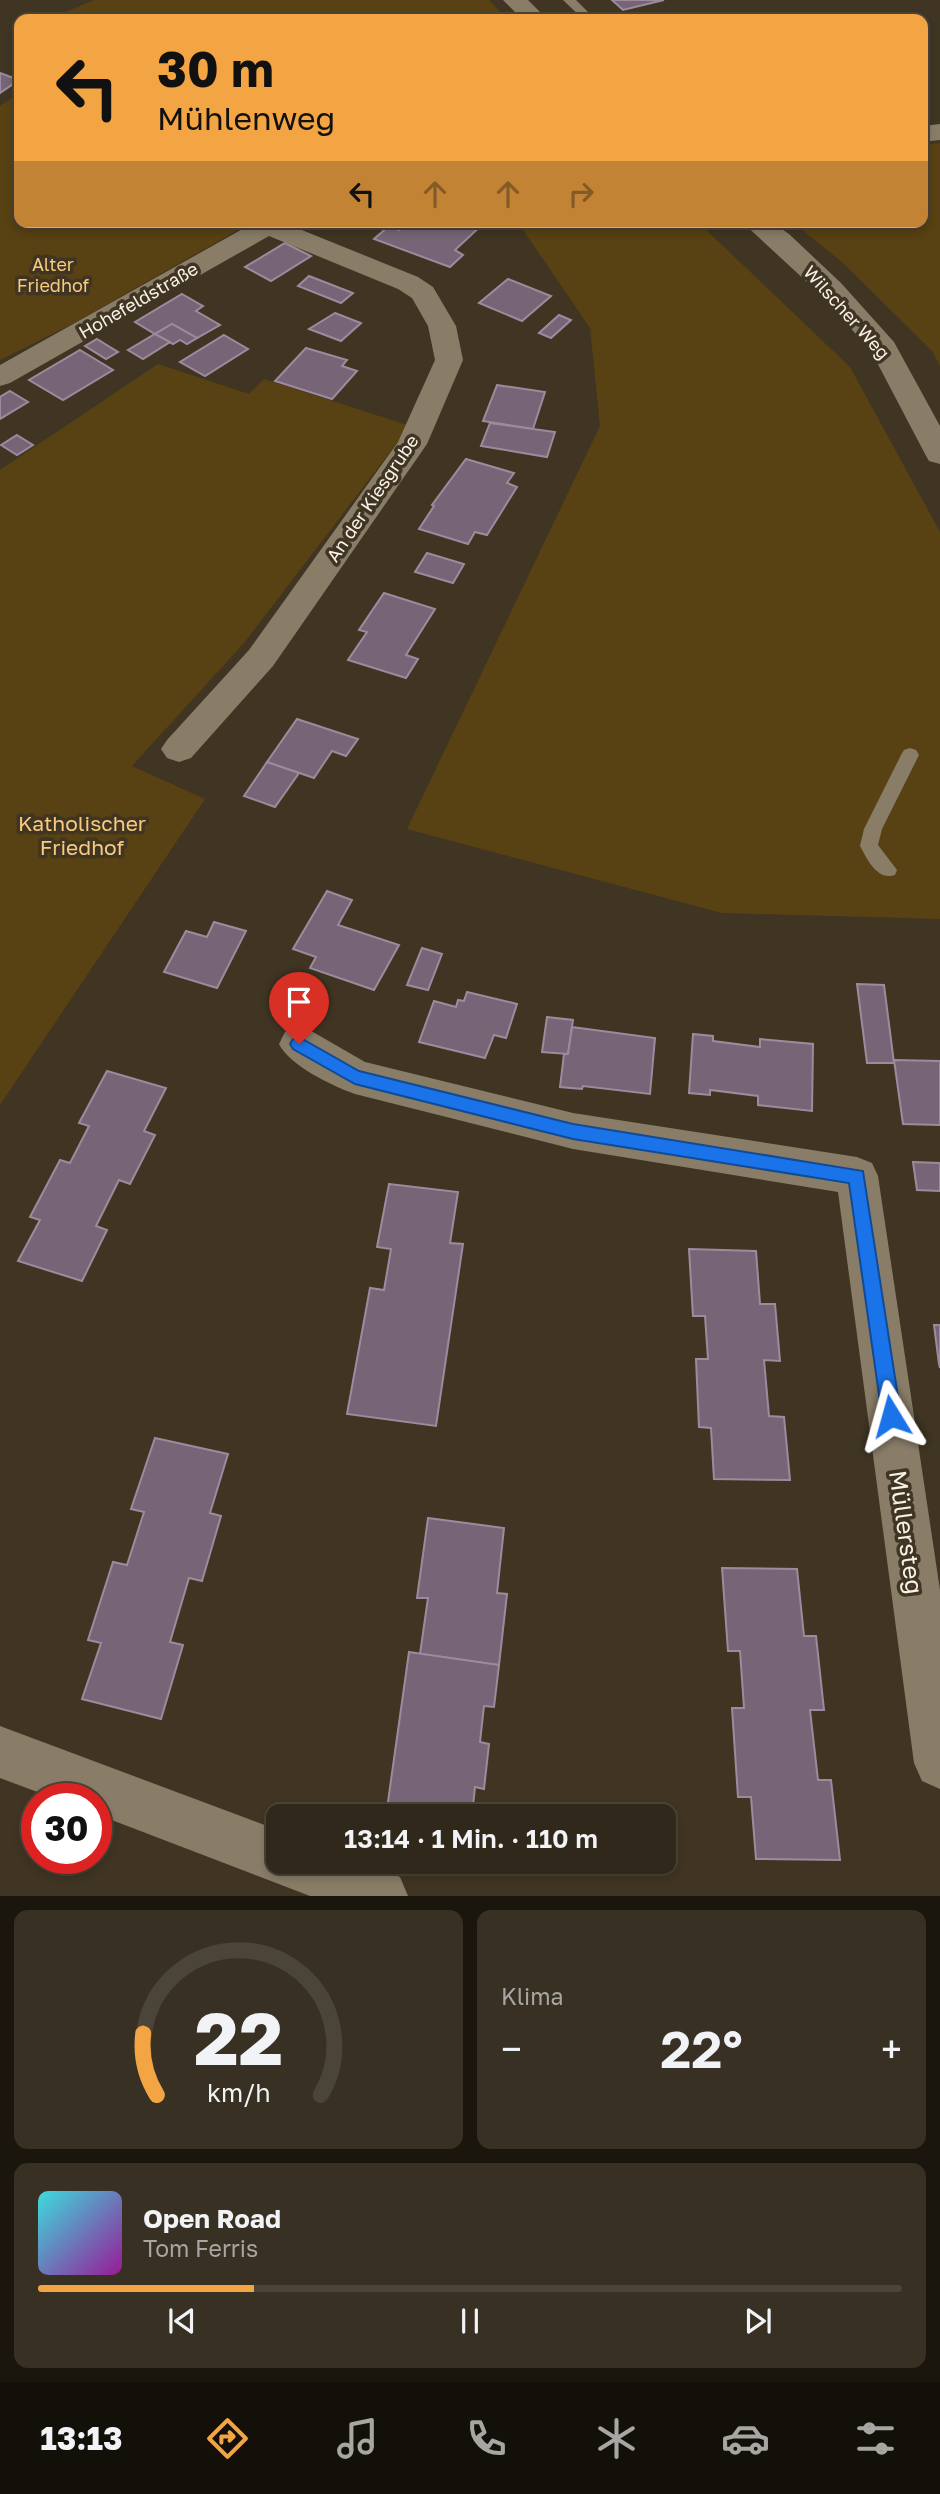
<!DOCTYPE html>
<html lang="de">
<meta charset="utf-8">
<style>
:root{--surface:#30281a;--page:#383023;--text:#f1f3f6;--muted:#a8a6a2;--line:#4b4439;--accent:#f3a443}
body{margin:0;font-family:"Golos Text",sans-serif;background:var(--page);color:var(--text);height:100vh;display:flex;flex-direction:column;font-size:26px;white-space:nowrap}
*{box-sizing:border-box;margin:0}
p{font-size:23px;color:var(--muted)}
.icon{flex:none;width:38px;height:38px;fill:none;stroke:currentColor;stroke-width:2;stroke-linecap:round;stroke-linejoin:round}
.map{position:relative;height:1896px;overflow:hidden}
.details{display:flex;flex-direction:column;gap:14px;padding:14px;background:#1a160e;flex:1}
.details>*{flex:none}
.guide{position:absolute;left:14px;top:14px;width:914px;height:214px;border-radius:14px;box-shadow:0 4px 10px #0003,0 0 0 2px var(--line);background:#f3a443;color:#111;overflow:hidden}
.speed{position:absolute;left:21px;top:1783px;display:flex;gap:14px;font-size:35px;font-weight:700;text-align:center}
.speed>*{display:grid;place-content:center;width:91px;height:91px;border-radius:50%;background:var(--surface);box-shadow:0 4px 10px #0003,0 0 0 2px var(--line);line-height:1}
.speed .limit{border:10px solid #d22;background:#fff;color:#111}
.pin{position:absolute;display:grid;place-items:center;width:60px;height:60px;color:#fff;margin:-72px -30px;border-radius:50% 50% 50% 0;rotate:-45deg;box-shadow:0 0 7px #0007}
.pin .icon{rotate:45deg}
.me{position:absolute;width:77px;margin:-38px;rotate:352deg;stroke-linejoin:round;filter:drop-shadow(0 0 5px #0008)}
.turn{display:flex;align-items:center;gap:24px;height:147px;padding:0 28px;font-size:32px}
.turn .icon{width:91px;height:91px;stroke-width:2.5}
.turn b{display:block;font-size:49px;line-height:60px}
.lanes{display:flex;align-items:center;height:66px;padding:0 28px;background:#0003;justify-content:center;gap:35px;direction:ltr}
.lanes .off{opacity:.35}
.big{font-size:52px;font-weight:600;line-height:1.1}
.details .card{flex:1;display:flex;flex-direction:column;justify-content:center;gap:10px;min-width:0;padding:0 24px;border-radius:14px;background:var(--page)}
.details .dial{align-items:center;gap:0}
.dial svg{height:182px;overflow:visible;fill:none;stroke:var(--line);stroke-width:7;stroke-linecap:round;text-anchor:middle}
.dial text{fill:var(--text);stroke:none}
.song{display:flex;align-items:center;gap:21px}
.cover{width:84px;height:84px;border-radius:10px;background:linear-gradient(135deg,hsl(180 70% 55%),hsl(300 70% 35%))}
.played{height:7px;border-radius:4px;background:linear-gradient(90deg,var(--accent) 25%,var(--line) 25%)}
.keys{display:flex;justify-content:space-around;direction:ltr}
.heat{display:flex;justify-content:space-between;align-items:center;font-size:38px;direction:ltr}
.details .tiles{flex:1;display:grid;gap:14px;grid-template-columns:1fr 1fr}
.card:last-child{grid-column:span 2}
.trip{position:absolute;left:266px;top:1804px;width:410px;height:70px;border-radius:14px;background:var(--surface);box-shadow:0 4px 10px #0003,0 0 0 2px var(--line);font-weight:600;line-height:70px;text-align:center}
.tabs{display:flex;height:112px;justify-content:space-around;align-items:center;background:#13100a;color:var(--muted)}
.tabs .icon{width:49px;height:49px}
.tabs .selected{color:var(--accent)}
.tabs b{font-size:32px;color:var(--text)}
.map>svg:first-child{display:block}
.green{fill:#584112}
.building{fill:#766577;stroke:#9d8b9d;stroke-width:2}
.lines{fill:none;stroke-linecap:round;stroke-linejoin:round}
.lane{fill:#897d68;fill-rule:evenodd}
.street{fill:#897d68;fill-rule:evenodd}
.secondary{fill:#897d68;fill-rule:evenodd}
.route{fill:#1a73e8;stroke:#114b97;stroke-width:2}
.labels{text-anchor:middle;dominant-baseline:central;stroke-width:7;stroke-linejoin:round;paint-order:stroke}
.far-park-label{font-size:18px;fill:#f7ca7e;stroke:#403523}
.far-street-label{font-size:18px;fill:#f8f1e6;stroke:#403523}
.park-label{font-size:21px;fill:#f7ca7e;stroke:#403523}
.near-street-label{font-size:24px;fill:#f8f1e6;stroke:#403523}
</style>
<div class="map">
<svg width="940" height="1896" viewBox="0 0 940 1896">
<rect width="100%" height="100%" fill="#403523"/>
<!-- green -->
<g class="green">
<path d="M 94,0 L 489,0 L 505,17 L 504,19 L 49,19 Z"/>
<path d="M 19,93 L 19,222 L 252,222 L 74,323 L 0,360 L 0,106 Z"/>
<path d="M 940,143 L 940,366 L 932,351 L 842,262 L 792,222 L 922,222 L 922,145 Z"/>
<path d="M 524,222 L 698,222 L 850,367 L 940,532 L 940,919 L 722,913 L 407,829 L 600,426 L 590,328 L 519,224 Z"/>
<path d="M 158,364 L 249,394 L 264,379 L 410,426 L 244,643 L 132,766 L 205,799 L 0,1105 L 0,470 Z"/>
</g>
<!-- building -->
<g class="building">
<path d="M 612,0 L 664,0 L 623,10 Z"/>
<path d="M 0,73 L 19,80 L 0,93 Z"/>
<path d="M 407,222 L 485,222 L 455,250 L 463,255 L 450,267 L 374,239 L 389,226 L 399,230 Z"/>
<path d="M 285,243 L 311,256 L 271,281 L 245,267 Z"/>
<path d="M 309,276 L 353,293 L 341,303 L 298,286 Z"/>
<path d="M 508,279 L 551,296 L 522,321 L 479,303 Z"/>
<path d="M 182,294 L 203,306 L 196,311 L 220,325 L 197,338 L 172,324 L 155,334 L 135,322 Z"/>
<path d="M 335,313 L 361,323 L 341,341 L 309,329 Z"/>
<path d="M 559,315 L 571,320 L 551,338 L 539,333 Z"/>
<path d="M 172,324 L 197,338 L 187,344 L 180,340 L 173,344 L 155,334 Z"/>
<path d="M 155,334 L 170,342 L 143,359 L 128,350 Z"/>
<path d="M 224,335 L 248,349 L 205,376 L 180,362 Z"/>
<path d="M 97,339 L 118,352 L 106,359 L 85,346 Z"/>
<path d="M 306,348 L 347,360 L 342,366 L 357,371 L 332,399 L 275,381 Z"/>
<path d="M 80,350 L 113,370 L 63,400 L 29,380 Z"/>
<path d="M 497,385 L 545,392 L 533,429 L 483,421 Z"/>
<path d="M 10,391 L 28,402 L 0,419 L 0,397 Z"/>
<path d="M 490,423 L 555,432 L 547,457 L 481,446 Z"/>
<path d="M 17,435 L 33,445 L 17,455 L 1,445 Z"/>
<path d="M 466,459 L 514,473 L 507,483 L 517,487 L 487,535 L 475,532 L 468,544 L 419,529 L 434,506 L 432,505 Z"/>
<path d="M 427,553 L 464,564 L 453,583 L 415,572 Z"/>
<path d="M 384,593 L 435,609 L 406,655 L 418,659 L 406,678 L 348,660 L 367,632 L 359,630 Z"/>
<path d="M 297,719 L 358,739 L 346,756 L 332,751 L 314,778 L 267,762 Z"/>
<path d="M 267,762 L 299,773 L 275,807 L 244,796 Z"/>
<path d="M 327,891 L 352,900 L 338,925 L 399,945 L 374,990 L 310,968 L 316,957 L 293,949 Z"/>
<path d="M 214,922 L 246,931 L 217,988 L 164,972 L 186,931 L 207,937 Z"/>
<path d="M 422,948 L 442,954 L 428,990 L 407,985 Z"/>
<path d="M 857,984 L 884,985 L 894,1063 L 867,1063 Z"/>
<path d="M 467,992 L 517,1004 L 506,1038 L 494,1035 L 485,1058 L 419,1042 L 434,1001 L 456,1007 L 458,1000 L 464,1001 Z"/>
<path d="M 547,1017 L 573,1020 L 568,1054 L 542,1052 Z"/>
<path d="M 572,1027 L 655,1038 L 650,1094 L 583,1086 L 582,1089 L 560,1087 L 564,1054 L 568,1054 Z"/>
<path d="M 693,1034 L 713,1036 L 713,1041 L 760,1047 L 760,1039 L 813,1044 L 812,1111 L 758,1105 L 758,1096 L 710,1090 L 710,1095 L 689,1093 Z"/>
<path d="M 894,1060 L 940,1061 L 940,1125 L 903,1124 Z"/>
<path d="M 107,1071 L 166,1088 L 144,1131 L 155,1135 L 130,1184 L 119,1180 L 96,1226 L 107,1230 L 82,1281 L 18,1261 L 40,1220 L 30,1217 L 60,1160 L 70,1163 L 89,1126 L 79,1123 Z"/>
<path d="M 913,1162 L 940,1163 L 940,1191 L 917,1190 Z"/>
<path d="M 389,1184 L 458,1192 L 450,1243 L 463,1244 L 436,1426 L 347,1414 L 370,1288 L 384,1290 L 391,1249 L 377,1247 Z"/>
<path d="M 689,1249 L 756,1251 L 760,1304 L 775,1304 L 780,1361 L 764,1360 L 769,1416 L 784,1417 L 790,1480 L 714,1479 L 711,1428 L 699,1427 L 696,1359 L 708,1359 L 705,1316 L 693,1316 Z"/>
<path d="M 934,1325 L 940,1325 L 940,1368 L 939,1364 Z"/>
<path d="M 155,1438 L 228,1454 L 210,1513 L 221,1516 L 202,1581 L 189,1578 L 170,1642 L 183,1645 L 161,1719 L 82,1699 L 101,1643 L 88,1640 L 113,1562 L 127,1565 L 144,1512 L 131,1509 Z"/>
<path d="M 428,1518 L 504,1528 L 497,1593 L 507,1594 L 499,1665 L 420,1654 L 428,1598 L 417,1598 Z"/>
<path d="M 722,1568 L 797,1569 L 804,1636 L 816,1636 L 824,1710 L 810,1710 L 818,1780 L 831,1780 L 840,1860 L 756,1859 L 751,1797 L 738,1797 L 732,1708 L 744,1708 L 740,1651 L 728,1651 Z"/>
<path d="M 409,1652 L 499,1665 L 494,1707 L 484,1706 L 480,1742 L 489,1744 L 484,1789 L 475,1787 L 472,1816 L 386,1816 Z"/>
</g>
<g class="lines">
<!-- lane -->
<g class="lane">
<path d="M 563,0 L 576,0 L 595,19 L 583,19 Z"/>
<path d="M 910,748 L 916,750 L 919,755 L 882,829 L 878,845 L 897,870 L 895,875 C 877,881 867,859 860,846 L 864,829 L 901,755 L 904,750 Z"/>
</g>
<!-- street -->
<g class="street">
<path d="M 940,124 L 940,140 L 922,142 L 922,126 Z"/>
<path d="M 255,222 L 288,222 L 287,224 L 418,277 L 433,287 L 456,326 L 463,360 L 427,444 L 273,666 L 191,758 L 179,762 L 167,758 L 161,749 L 167,740 L 249,650 L 398,442 L 435,360 L 428,326 L 412,298 L 398,289 L 269,236 L 10,383 L 0,386 L 0,365 Z"/>
<path d="M 299,1027 L 313,1032 L 365,1062 L 573,1113 L 857,1157 L 872,1163 L 878,1176 L 940,1590 L 940,1789 L 922,1781 L 914,1763 L 838,1192 L 573,1149 L 355,1094 C 332,1086 289,1065 279,1044 L 285,1032 Z"/>
<path d="M 0,1726 L 278,1830 L 278,1862 L 362,1862 L 400,1877 L 408,1896 L 310,1896 L 96,1814 L 96,1799 L 56,1799 L 0,1778 Z"/>
</g>
<!-- secondary -->
<g class="secondary">
<path d="M 503,0 L 528,0 L 547,19 L 522,19 Z"/>
<path d="M 742,222 L 772,222 L 789,234 L 841,283 L 894,342 L 940,426 L 940,464 L 929,461 L 925,454 L 871,351 L 821,295 Z"/>
</g>
</g>
<!-- route -->
<path class="route" d="M 299,1037 L 359,1071 L 573,1124 L 863,1171 L 901,1416 L 898,1423 L 891,1426 L 884,1423 L 882,1416 L 849,1183 L 573,1139 L 355,1084 L 293,1049 L 290,1044 L 293,1039 Z"/>
<g class="labels">
<!-- far-park labels -->
<g class="far-park-label">
<text x="53" y="264">Alter<tspan x="53" dy="21">Friedhof</tspan></text>
</g>
<!-- far-street labels -->
<g class="far-street-label">
<text transform="translate(138 300) rotate(-30)">Hohefeldstraße</text>
<text transform="translate(847 312) rotate(48)">Wilscher Weg</text>
<text transform="translate(372 498) rotate(-56)">An der Kiesgrube</text>
</g>
<!-- park labels -->
<g class="park-label">
<text x="82" y="823">Katholischer<tspan x="82" dy="24">Friedhof</tspan></text>
</g>
<!-- near-street labels -->
<g class="near-street-label">
<text transform="translate(907 1532) rotate(82)">Müllersteg</text>
</g>
</g>
</svg>
<div class="speed"><div class="limit">30</div></div>
<div class="pin" style="left:299px;top:1044px;background:#d93025"><svg class="icon" aria-label="arrive" viewBox="0 0 24 24"><path d="M6 21V4h12l-3 4 3 4H6"/></svg></div>
<svg class="me" style="left:891px;top:1416px" viewBox="-20 -20 40 40"><path d="M0-17L14 15 0 8-14 15z" fill="#1a73e8" stroke="#fff" stroke-width="4"/></svg>
<div class="trip">13:14 · 1 Min. · 110 m</div>
<div class="guide">
<div class="turn"><svg class="icon" aria-label="left" viewBox="0 0 24 24"><path d="M17 20v-9H6M10 6l-5 5 5 5"/></svg><div><b>30 m</b>Mühlenweg</div></div>
<div class="lanes"><svg class="icon" aria-label="left" viewBox="0 0 24 24"><path d="M17 20v-9H6M10 6l-5 5 5 5"/></svg><svg class="icon off" aria-label="ahead" viewBox="0 0 24 24"><path d="M12 20V5M6 11l6-6 6 6"/></svg><svg class="icon off" aria-label="ahead" viewBox="0 0 24 24"><path d="M12 20V5M6 11l6-6 6 6"/></svg><svg class="icon off" aria-label="right" viewBox="0 0 24 24"><path d="M7 20v-9h11M14 6l5 5-5 5"/></svg></div>
</div>
</div>
<section class="details">
<div class="tiles">
<div class="card dial"><svg viewBox="0 0 100 80">
<path d="M14 69A42 42 0 1 1 86 69"/>
<path d="M14 69A42 42 0 0 1 8 42" stroke="#f3a443"/>
<text x="50" y="56" font-size="32" font-weight="700">22</text>
<text x="50" y="72" font-size="11">km/h</text>
</svg></div>
<div class="card"><p>Klima</p>
<div class="heat"><a>−</a><b class="big">22°</b><a>+</a></div>
</div>
<div class="card">
<div class="song"><i class="cover"></i><div><b>Open Road</b><p>Tom Ferris</p></div></div>
<div class="played"></div>
<div class="keys"><svg class="icon" aria-label="previous" viewBox="0 0 24 24"><path d="M18 5L8 12l10 7zM5 5v14"/></svg><svg class="icon" aria-label="pause" viewBox="0 0 24 24"><path d="M8 5v14M16 5v14"/></svg><svg class="icon" aria-label="next" viewBox="0 0 24 24"><path d="M6 5l10 7-10 7zM19 5v14"/></svg></div>
</div>
</div>
</section>
<nav class="tabs">
<b>13:13</b>
<svg class="icon selected" aria-label="directions" viewBox="0 0 24 24"><path d="M12 3l9 9-9 9-9-9zM9 14v-3h6M13 9l2 2-2 2"/></svg>
<svg class="icon" aria-label="music" viewBox="0 0 24 24"><path d="M9 18V5l10-2v13"/><circle cx="6" cy="18" r="3"/><circle cx="16" cy="16" r="3"/></svg>
<svg class="icon" aria-label="phone" viewBox="0 0 24 24"><path d="M5 4h4l2 5-3 2q2 4 5 5l2-3 5 2v4C11 20 4 13 5 4z"/></svg>
<svg class="icon" aria-label="climate" viewBox="0 0 24 24"><path d="M12 3v18M4 7l16 10M4 17L20 7"/></svg>
<svg class="icon" aria-label="car" viewBox="0 0 24 24"><path d="M5 17H2v-5l4-1 3-4h7l3 4 3 1v5h-3M9 17h6M6 11h13"/><circle cx="7" cy="17" r="2"/><circle cx="17" cy="17" r="2"/></svg>
<svg class="icon" aria-label="filters" viewBox="0 0 24 24"><path d="M4 7h16M4 17h16"/><circle cx="9" cy="7" r="2"/><circle cx="15" cy="17" r="2"/></svg>
</nav>
